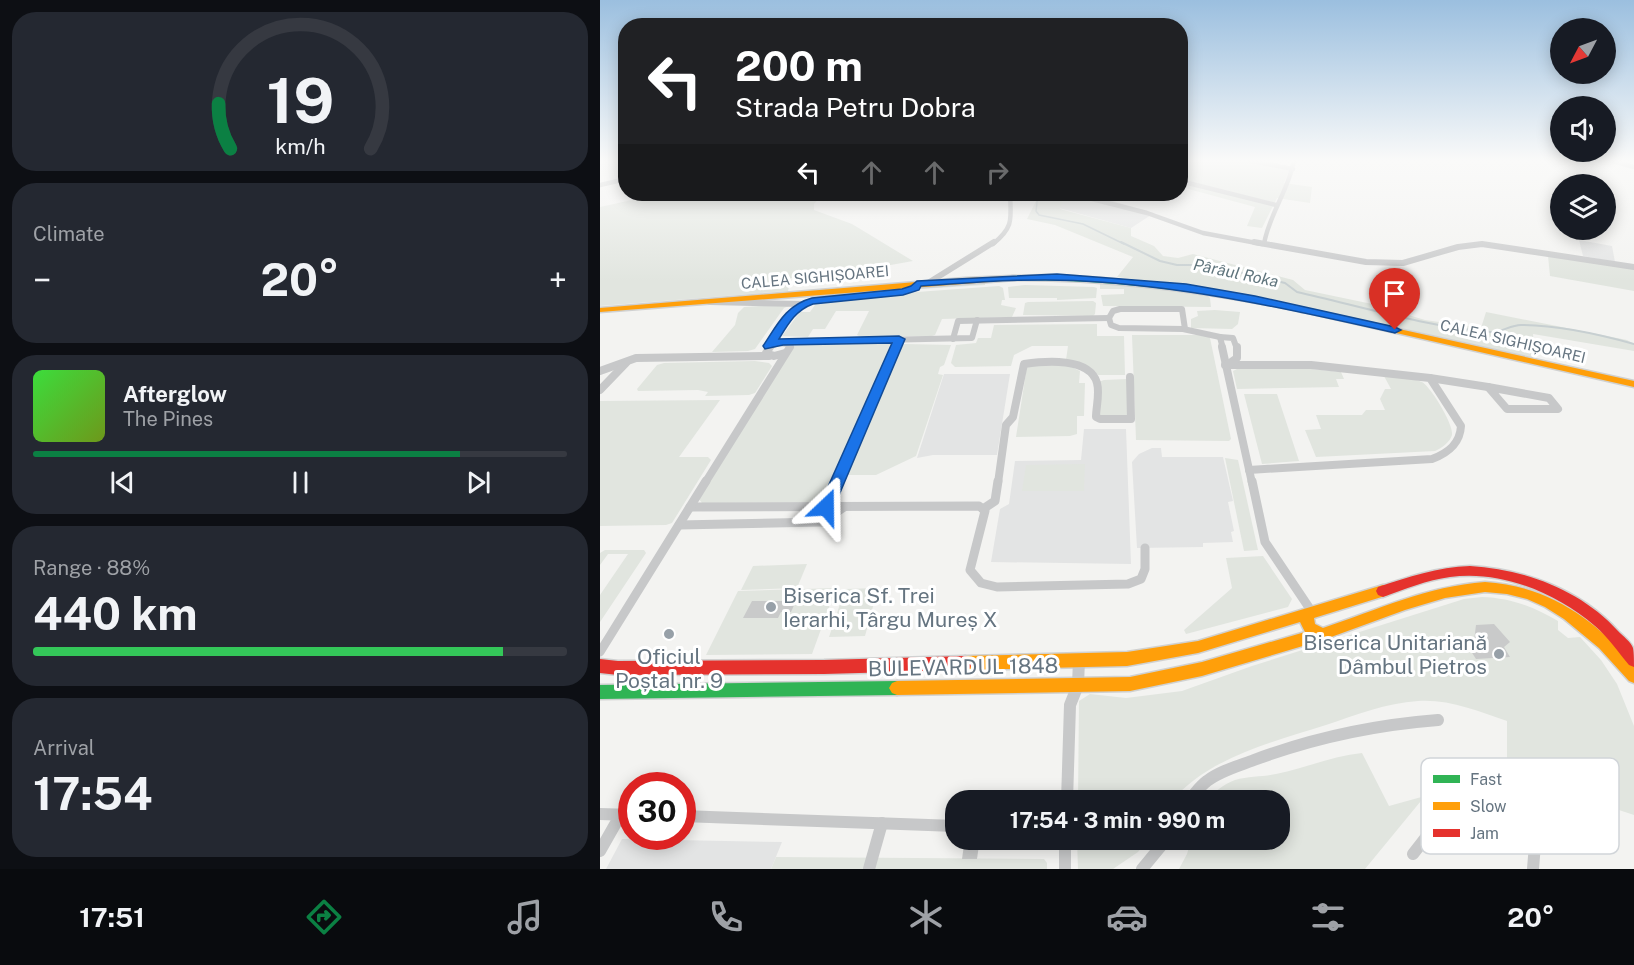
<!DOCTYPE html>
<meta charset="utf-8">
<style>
:root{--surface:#171b24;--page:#242831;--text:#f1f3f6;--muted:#9ea1a6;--line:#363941;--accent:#0b8043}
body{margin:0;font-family:"Public Sans",sans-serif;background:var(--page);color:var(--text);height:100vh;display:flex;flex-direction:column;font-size:22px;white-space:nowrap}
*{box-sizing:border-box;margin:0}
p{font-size:20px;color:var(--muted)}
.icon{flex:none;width:33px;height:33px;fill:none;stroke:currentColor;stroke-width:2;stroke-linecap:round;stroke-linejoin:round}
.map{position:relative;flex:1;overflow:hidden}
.drawer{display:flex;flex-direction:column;gap:12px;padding:12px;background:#0d0f14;width:600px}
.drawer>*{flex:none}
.hud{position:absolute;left:18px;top:18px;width:570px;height:183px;border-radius:24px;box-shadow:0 3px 15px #0003;background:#202124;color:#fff;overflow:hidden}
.needle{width:39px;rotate:229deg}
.buttons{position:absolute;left:950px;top:18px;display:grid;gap:12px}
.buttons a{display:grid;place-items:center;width:66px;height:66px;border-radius:50%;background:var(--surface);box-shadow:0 3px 15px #0003;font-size:30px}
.speed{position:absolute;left:18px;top:772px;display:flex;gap:12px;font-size:30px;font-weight:700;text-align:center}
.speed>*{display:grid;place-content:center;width:78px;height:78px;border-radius:50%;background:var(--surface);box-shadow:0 3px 15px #0003;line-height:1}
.speed .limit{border:9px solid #d22;background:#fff;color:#111}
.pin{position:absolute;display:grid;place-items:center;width:51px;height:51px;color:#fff;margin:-62px -26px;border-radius:50% 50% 50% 0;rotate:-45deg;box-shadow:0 0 6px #0007}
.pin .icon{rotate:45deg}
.me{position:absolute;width:66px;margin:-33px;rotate:23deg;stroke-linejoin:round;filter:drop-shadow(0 0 4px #0008)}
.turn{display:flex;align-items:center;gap:21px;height:126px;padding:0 18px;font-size:27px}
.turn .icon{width:78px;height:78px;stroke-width:2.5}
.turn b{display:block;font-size:42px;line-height:51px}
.lanes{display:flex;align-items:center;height:57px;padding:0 18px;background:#0003;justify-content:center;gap:30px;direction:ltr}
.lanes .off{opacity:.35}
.big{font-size:45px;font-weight:700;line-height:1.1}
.drawer .tile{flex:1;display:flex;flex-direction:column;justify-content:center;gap:9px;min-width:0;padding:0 21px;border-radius:24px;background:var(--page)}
.drawer .dial{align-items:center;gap:0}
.dial svg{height:156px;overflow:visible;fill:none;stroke:var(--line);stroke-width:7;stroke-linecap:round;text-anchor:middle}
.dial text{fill:var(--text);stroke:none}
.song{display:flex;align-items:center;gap:18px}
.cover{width:72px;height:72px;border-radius:9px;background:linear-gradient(135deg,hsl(120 70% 55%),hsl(80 70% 35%))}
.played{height:6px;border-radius:3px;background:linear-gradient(90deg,var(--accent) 80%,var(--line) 80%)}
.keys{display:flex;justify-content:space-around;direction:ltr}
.heat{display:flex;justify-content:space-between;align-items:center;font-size:33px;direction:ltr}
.charge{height:9px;border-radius:4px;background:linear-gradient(90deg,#34c759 88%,var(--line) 0)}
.trip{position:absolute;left:345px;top:790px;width:345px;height:60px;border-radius:24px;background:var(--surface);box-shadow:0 3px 15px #0003;font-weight:700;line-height:60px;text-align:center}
.dock{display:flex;height:96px;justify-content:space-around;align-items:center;background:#090b0e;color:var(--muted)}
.dock .icon{width:42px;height:42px}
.dock .on{color:var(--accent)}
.dock b{font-size:27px;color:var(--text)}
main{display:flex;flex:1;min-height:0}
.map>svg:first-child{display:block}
.built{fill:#e3e4e4}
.green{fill:#e1e5df}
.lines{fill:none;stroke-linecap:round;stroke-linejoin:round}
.stream-far1{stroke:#c7cfd1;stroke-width:1.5}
.stream{stroke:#c7cfd1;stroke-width:2}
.building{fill:#c9caca}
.fast-casing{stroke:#d0d1d1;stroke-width:3}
.slow-casing{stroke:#d0d1d1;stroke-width:3}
.jam-casing{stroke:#d0d1d1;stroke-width:3}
.street-far4{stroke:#c7c8c9;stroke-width:4.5}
.street-far3{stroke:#c7c8c9;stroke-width:6}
.street-far2{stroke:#c7c8c9;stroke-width:8}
.street-far1{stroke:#c7c8c9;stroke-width:9}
.street{stroke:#c7c8c9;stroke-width:12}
.fast{fill:#30b455;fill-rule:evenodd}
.slow{fill:#ff9f0a;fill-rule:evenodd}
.jam{fill:#e5322d;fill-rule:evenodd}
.route{fill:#1a73e8;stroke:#114b97;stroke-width:1.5}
.poi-dot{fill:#97a0a8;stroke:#fff;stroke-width:2}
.labels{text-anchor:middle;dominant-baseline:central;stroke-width:6;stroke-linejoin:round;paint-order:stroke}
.far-street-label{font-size:15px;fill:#657480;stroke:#fff}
.far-water-label{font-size:16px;font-style:italic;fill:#60757d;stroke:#fff}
.near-poi-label{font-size:21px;fill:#657480;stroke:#fff;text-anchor:start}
.near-street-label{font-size:21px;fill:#657480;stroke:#fff}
.key{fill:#fff;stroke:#d1d5d9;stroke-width:1.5}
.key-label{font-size:16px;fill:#657480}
</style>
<main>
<section class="drawer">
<div class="tile dial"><svg viewBox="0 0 100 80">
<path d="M14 69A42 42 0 1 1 86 69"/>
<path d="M14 69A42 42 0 0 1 8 46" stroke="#0b8043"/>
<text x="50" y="56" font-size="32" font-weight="700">19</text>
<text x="50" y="72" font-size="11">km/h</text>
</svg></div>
<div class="tile"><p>Climate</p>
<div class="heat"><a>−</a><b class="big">20°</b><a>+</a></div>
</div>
<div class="tile">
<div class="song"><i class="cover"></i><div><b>Afterglow</b><p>The Pines</p></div></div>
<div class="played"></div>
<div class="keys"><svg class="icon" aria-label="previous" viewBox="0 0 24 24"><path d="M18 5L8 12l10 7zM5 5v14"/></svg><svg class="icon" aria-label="pause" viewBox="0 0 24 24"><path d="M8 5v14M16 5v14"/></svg><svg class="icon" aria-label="next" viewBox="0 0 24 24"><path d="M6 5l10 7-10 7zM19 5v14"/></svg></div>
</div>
<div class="tile"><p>Range · 88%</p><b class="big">440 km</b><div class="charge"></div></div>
<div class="tile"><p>Arrival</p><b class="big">17:54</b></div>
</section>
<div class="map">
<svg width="1034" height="869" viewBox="0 0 1034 869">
<rect width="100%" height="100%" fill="#f3f3f1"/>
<!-- built -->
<g class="built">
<path d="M 437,194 L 489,194 L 554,213 L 531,228 L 459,208 L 463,199 L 436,201 Z"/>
<path d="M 979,240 L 1012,246 L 1015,262 L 983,256 Z"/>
<path d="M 344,374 L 410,374 L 397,455 L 333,455 L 317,458 Z"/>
<path d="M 484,429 L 526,429 L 531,564 L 391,562 L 400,509 L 409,504 L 415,461 L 481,460 Z"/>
<path d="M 552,448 L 561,448 L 562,457 L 623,457 L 633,501 L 628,502 L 634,531 L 631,532 L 633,542 L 603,543 L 603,547 L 537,548 L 532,462 L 539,454 Z"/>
<path d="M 22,839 L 182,842 L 171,869 L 6,869 Z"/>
</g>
<!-- green -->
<g class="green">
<path d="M 580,160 L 643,160 L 690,169 L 684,183 L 712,187 L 710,203 L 677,198 L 662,228 L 647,226 L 655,207 L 581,187 Z"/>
<path d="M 59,194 L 223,194 L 214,204 L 214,210 L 252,224 L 313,261 L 257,271 L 191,278 L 188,291 L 0,306 L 0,207 Z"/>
<path d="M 463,199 L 460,209 L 531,228 L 531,236 L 554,246 L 563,256 L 578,258 L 593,254 L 693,280 L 705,290 L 772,304 L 825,320 L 881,328 L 886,312 L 1027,340 L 1034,344 L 1034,351 L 933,334 L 935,358 L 657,296 L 517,277 L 533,257 L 455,225 L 427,219 L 436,201 Z"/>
<path d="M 948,256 L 1034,269 L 1034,291 L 950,276 Z"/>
<path d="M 457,279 L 532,283 L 604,293 L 610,298 L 611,307 L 503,306 L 501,295 L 524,294 L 524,289 L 500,289 L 500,282 L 425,281 L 385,283 L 385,285 L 320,289 L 327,286 Z"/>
<path d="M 425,285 L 494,287 L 497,288 L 496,298 L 457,300 L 457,298 L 409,298 L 408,287 Z"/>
<path d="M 399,286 L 403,288 L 405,300 L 402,300 L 401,305 L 416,308 L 412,317 L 342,319 L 335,335 L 332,336 L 259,336 L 257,335 L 269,311 L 236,311 L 225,329 L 213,329 L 208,337 L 182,336 L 200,312 L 210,312 L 215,305 L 209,305 L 211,304 L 317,292 Z"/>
<path d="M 493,301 L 496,303 L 495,314 L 493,316 L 423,315 L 425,303 L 428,302 Z"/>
<path d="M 194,304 L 184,308 L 155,349 L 148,351 L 112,352 L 135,325 L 138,313 L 144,307 Z"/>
<path d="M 615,310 L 640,312 L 638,324 L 632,329 L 591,328 L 591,319 L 598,316 L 597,311 Z"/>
<path d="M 497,324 L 497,336 L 524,336 L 525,375 L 498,375 L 494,370 L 466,360 L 468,346 L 432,346 L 414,355 L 411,366 L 355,367 L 351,363 L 356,345 L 376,343 L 378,338 L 391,338 L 394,325 Z"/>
<path d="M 532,335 L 606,335 L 610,338 L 631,439 L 629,441 L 536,440 Z"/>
<path d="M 198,343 L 290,343 L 292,345 L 226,498 L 219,502 L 102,503 L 99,499 L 193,346 Z"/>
<path d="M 305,344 L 351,345 L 344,365 L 340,367 L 338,374 L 343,375 L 316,456 L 276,475 L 246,475 L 301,345 Z"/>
<path d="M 155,361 L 169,363 L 172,366 L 155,393 L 149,395 L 105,396 L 108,392 L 98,390 L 38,391 L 37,389 L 57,365 L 64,363 Z"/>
<path d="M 465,364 L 480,371 L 479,383 L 485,383 L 484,416 L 477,416 L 477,434 L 470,436 L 416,437 L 427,366 Z"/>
<path d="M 702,368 L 741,372 L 744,379 L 736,379 L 739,387 L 637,389 L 633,371 L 637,369 Z"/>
<path d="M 784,376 C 795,378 812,377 822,382 C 831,387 854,425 852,435 C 850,442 842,448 835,451 L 716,457 L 705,430 L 721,429 L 716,415 L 762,415 L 766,410 L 785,410 L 780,399 L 785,389 L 791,389 Z"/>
<path d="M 527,379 L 528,416 L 502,416 L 498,414 L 498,382 L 504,380 Z"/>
<path d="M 644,394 L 677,394 L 699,461 L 662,464 Z"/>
<path d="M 120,400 L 79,457 L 108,457 L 111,460 L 72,523 L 66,525 L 0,526 L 0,401 Z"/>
<path d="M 625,458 L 638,460 L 658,550 L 644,551 Z"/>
<path d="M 485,464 L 484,491 L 422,491 L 426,465 Z"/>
<path d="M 5,550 L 44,550 L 46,553 L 0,622 L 0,595 L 28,554 L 8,554 L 0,565 L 0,553 Z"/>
<path d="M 663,556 L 692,599 L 688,607 L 586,634 L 584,630 L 632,588 L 626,558 Z"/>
<path d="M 207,564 L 197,588 L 141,590 L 153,566 Z"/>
<path d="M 236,588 L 212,654 L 106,655 L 138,591 Z"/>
<path d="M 278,588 L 265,636 L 229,637 L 245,589 Z"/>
<path d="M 882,597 C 911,598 934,607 958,621 L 958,630 L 968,638 L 980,637 L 1001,660 L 1017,684 L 1034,726 L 1034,815 L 907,773 L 907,721 C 878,711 849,699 818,701 C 786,703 756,715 726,725 C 673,742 609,757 572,801 L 478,801 L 479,701 L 490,694 L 526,698 L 582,691 L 652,666 L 864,599 Z"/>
<path d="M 762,753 L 789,806 L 825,796 L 765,869 L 579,869 L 587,854 L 591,840 L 680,840 L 680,801 L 605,801 C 613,793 624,784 635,780 C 649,776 663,777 676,774 C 705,768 733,756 762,753 Z"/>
<path d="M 477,840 L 548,840 L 538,852 L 513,869 L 478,869 Z"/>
<path d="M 176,857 L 444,859 L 447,863 L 447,869 L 171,869 Z"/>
</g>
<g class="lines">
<!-- stream-far1 -->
<path class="stream-far1" d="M 438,194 L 436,211 L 439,215 L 483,224 L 524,244"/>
<!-- stream -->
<path class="stream" d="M 521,242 L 560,261 L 577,265 L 609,265 L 685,283 L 697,292 C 759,306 827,327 891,332 C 901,333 910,325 921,325 C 958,325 998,334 1034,344"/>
</g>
<!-- building -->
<g class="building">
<path d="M 152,601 L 196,601 L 191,612 L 181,612 L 178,618 L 143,618 Z"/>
<path d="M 894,624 L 910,642 L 904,647 L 910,657 L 876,659 L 867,645 L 874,641 L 876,625 Z"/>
<path d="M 364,845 L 379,845 L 377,859 L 362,859 Z"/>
</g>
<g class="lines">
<defs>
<g id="fast">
<path d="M 449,275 C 535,278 619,290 704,308 L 708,310 L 704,312 C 607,292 511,279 412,280 L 408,278 L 412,276 Z"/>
<path d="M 297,681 L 302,683 L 305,688 L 302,693 L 297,695 L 0,699 L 0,685 Z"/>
</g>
<g id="slow">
<path d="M 412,276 L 415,276 L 415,280 L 0,312 L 0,308 L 365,278 Z"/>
<path d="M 701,308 L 704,308 L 1034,381 L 1034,387 L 704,312 L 701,312 Z"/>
<path d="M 885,582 C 948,586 993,618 1034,665 L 1034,683 L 1029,681 L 999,648 L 964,619 L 945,607 L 927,599 L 907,594 L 885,592 L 845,598 L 805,610 L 723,640 L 602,676 L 530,691 L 297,695 L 292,693 L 289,688 L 292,683 L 297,681 L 530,677 L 602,662 L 705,632 L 700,622 L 598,653 L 527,666 L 365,670 L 360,668 L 358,663 L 360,658 L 365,656 L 527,652 L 598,641 L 783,585 L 788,587 L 790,591 L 788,595 L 714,618 L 715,624 L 723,628 C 777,610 828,586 885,582 Z"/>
</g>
<g id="jam">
<path d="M 870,566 C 924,569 981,590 1018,631 C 1023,636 1031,642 1033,648 C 1034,653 1034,661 1034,667 L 1029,665 C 1018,652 1008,637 995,626 C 956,593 902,570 850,577 C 827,580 805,589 783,597 L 778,595 L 776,591 L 778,587 C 808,577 838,567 870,566 Z"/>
<path d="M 365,656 L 370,658 L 372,663 L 370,668 L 365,670 L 224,674 L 18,675 L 0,673 L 0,659 L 18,661 L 224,660 Z"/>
</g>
</defs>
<!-- fast casing -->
<use href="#fast" class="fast-casing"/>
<!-- slow casing -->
<use href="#slow" class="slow-casing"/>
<!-- jam casing -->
<use href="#jam" class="jam-casing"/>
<!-- street-far4 -->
<g class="street-far4">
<path d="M 647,160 L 693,169"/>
<path d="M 1009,160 L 1034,167"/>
<path d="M 580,181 L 676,205"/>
<path d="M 0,185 L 26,179"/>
<path d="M 492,199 L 547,213 L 603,233 L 662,244"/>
<path d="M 393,244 C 414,227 411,219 410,194"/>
<path d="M 664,244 C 669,214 689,190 694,160"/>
</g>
<!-- street-far3 -->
<g class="street-far3">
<path d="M 654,242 L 766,262 L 803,263 L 858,247 L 882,244 L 1034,267"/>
<path d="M 328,283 L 394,242"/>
<path d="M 110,302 L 202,304"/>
<path d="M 509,318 L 511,325 L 519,328 L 583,329 L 620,337"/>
<path d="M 509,318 L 513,311 L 520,309 L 582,309 L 585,329"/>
<path d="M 620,337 L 623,349"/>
<path d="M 620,337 L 633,338 L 637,349"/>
<path d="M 353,339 L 358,321 L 509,318"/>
<path d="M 186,342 L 372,338 L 377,320"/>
<path d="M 170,345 C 179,332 187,313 201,305 C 224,292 286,297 316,288 L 317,284"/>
<path d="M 167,349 L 177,343 L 190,344 L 189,349"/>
<path d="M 295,349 L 299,339"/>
</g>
<!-- street-far2 -->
<g class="street-far2">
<path d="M 170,347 L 166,353 L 174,356 L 185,353"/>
<path d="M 622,347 L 652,483"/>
<path d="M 625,365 L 711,365 L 830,378 L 861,426 C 860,444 848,453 832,459 L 649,470"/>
<path d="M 627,365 L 637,358 L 637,347"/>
<path d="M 0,371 L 36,358 L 169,356"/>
<path d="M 830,378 L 888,387"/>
<path d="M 888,387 L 949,398 L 958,409 L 907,409 Z"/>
<path d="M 0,390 L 26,363"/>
<path d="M 105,483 L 190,347"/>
<path d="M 236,483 L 295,347"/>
<path d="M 398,483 L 406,425 L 413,417 L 424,364 C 445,361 490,357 497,383 C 500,394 496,407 496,417 L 500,419 L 531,419 L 530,377"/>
</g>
<!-- street-far1 -->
<g class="street-far1">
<path d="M 652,481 L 665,542 L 712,612"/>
<path d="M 90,507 L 379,506 L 383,509"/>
<path d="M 226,507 L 237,481"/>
<path d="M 383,509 L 395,501 L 398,481"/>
<path d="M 383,509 L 385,511 L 370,570 L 381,583 L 397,587 L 528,584 L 541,579 L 545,569 L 545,548"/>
<path d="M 79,525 L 222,522 L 244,507"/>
<path d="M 0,652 L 106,481"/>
</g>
<!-- street -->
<g class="street">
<path d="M 467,801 L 470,705 L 478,685 L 479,660"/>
<path d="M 588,801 C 594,795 600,786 607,781 C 620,771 638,766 654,760 C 713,738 774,725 838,720"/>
<path d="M 0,814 L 32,815"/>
<path d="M 82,816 L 356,826"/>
<path d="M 465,840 L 465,869"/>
<path d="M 0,851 L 21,814"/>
<path d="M 813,854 L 866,786 L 882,786 L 903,799 L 930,825 L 935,844 L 933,869"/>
<path d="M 269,869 L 282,823"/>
<path d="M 542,869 L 566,840"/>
</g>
<!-- fast -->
<use href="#fast" class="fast"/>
<!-- slow -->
<use href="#slow" class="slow"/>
<!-- jam -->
<use href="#jam" class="jam"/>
</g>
<!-- sky -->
<linearGradient id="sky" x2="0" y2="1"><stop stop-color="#9bbfdf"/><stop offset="0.57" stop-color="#fafaf9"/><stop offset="1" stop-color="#fafaf9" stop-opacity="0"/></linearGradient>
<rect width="1034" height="282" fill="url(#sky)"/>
<!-- route -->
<path class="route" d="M 457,274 L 586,284 L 655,296 L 795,327 L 801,330 L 795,333 C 697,311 600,289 499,282 C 440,277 380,282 321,286 L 319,290 L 303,295 L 213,304 C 196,310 188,324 179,339 L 299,336 L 305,339 L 234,507 L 232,511 L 221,511 L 219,507 L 292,343 L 183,345 L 165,349 L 163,346 C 177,325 186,305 212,298 L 302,289 L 311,286 L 317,281 Z"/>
<!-- markers -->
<g class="poi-dot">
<circle cx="171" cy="607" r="6"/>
<circle cx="69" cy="634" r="6"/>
<circle cx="899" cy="654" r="6"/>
</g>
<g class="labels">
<!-- far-street labels -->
<g class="far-street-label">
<text transform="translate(215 277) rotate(-5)">CALEA SIGHIȘOAREI</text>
<text transform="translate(913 341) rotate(13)">CALEA SIGHIȘOAREI</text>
</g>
<!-- far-water labels -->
<g class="far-water-label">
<text transform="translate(636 273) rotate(12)">Pârâul Roka</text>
</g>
<!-- near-poi labels -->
<g class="near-poi-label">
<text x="183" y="595">Biserica Sf. Trei<tspan x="183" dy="24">Ierarhi, Târgu Mureș X</tspan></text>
<text x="887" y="642" text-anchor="end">Biserica Unitariană<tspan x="887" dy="24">Dâmbul Pietros</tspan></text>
<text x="69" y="656" text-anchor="middle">Oficiul<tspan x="69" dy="24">Poștal nr. 9</tspan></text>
</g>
<!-- near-street labels -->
<g class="near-street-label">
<text transform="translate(363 667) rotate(-1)">BULEVARDUL 1848</text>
</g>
</g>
<!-- legend -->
<rect x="821" y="758" width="198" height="96" rx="9" class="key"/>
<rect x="833" y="775" width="27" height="8" fill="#30b455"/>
<rect x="833" y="802" width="27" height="8" fill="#ff9f0a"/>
<rect x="833" y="829" width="27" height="8" fill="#e5322d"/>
<g class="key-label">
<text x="870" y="785">Fast</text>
<text x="870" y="812">Slow</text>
<text x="870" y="839">Jam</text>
</g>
</svg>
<div class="buttons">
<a><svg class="needle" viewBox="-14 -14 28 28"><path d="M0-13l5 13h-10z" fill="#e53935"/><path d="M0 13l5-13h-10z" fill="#9ea1a6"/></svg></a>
<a><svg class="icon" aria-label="sound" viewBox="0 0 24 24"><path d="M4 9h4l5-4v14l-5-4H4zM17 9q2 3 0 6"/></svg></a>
<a><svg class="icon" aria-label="layers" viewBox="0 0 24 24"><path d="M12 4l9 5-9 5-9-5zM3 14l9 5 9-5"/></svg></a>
</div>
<div class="speed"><div class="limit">30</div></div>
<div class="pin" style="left:795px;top:330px;background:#d93025"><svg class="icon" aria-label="arrive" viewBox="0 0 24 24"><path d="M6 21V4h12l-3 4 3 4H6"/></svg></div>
<svg class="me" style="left:226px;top:507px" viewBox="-20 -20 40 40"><path d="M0-17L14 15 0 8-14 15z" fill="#1a73e8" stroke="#fff" stroke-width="4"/></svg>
<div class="trip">17:54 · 3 min · 990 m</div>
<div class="hud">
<div class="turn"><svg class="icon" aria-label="left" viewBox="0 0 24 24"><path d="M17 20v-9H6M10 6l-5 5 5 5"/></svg><div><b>200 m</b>Strada Petru Dobra</div></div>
<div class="lanes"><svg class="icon" aria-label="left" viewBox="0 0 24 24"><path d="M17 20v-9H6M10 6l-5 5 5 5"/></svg><svg class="icon off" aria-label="ahead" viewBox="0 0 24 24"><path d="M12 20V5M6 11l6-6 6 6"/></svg><svg class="icon off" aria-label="ahead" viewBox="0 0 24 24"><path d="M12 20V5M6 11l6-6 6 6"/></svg><svg class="icon off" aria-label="right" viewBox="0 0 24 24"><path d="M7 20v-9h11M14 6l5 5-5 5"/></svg></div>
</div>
</div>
</main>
<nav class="dock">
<b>17:51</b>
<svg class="icon on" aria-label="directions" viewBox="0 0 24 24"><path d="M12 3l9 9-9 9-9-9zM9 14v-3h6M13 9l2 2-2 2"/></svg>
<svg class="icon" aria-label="music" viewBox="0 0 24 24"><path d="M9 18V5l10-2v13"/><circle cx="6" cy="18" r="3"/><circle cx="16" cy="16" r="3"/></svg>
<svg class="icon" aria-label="phone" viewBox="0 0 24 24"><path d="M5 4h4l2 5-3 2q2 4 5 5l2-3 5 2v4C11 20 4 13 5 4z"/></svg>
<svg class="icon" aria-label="climate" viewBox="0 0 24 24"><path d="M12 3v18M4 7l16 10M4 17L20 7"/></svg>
<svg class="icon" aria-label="car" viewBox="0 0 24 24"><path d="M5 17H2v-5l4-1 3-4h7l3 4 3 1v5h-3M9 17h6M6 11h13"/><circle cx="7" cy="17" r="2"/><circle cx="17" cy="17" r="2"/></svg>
<svg class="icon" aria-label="filters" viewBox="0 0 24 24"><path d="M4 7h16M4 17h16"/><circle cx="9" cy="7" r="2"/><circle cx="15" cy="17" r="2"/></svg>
<b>20°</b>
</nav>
